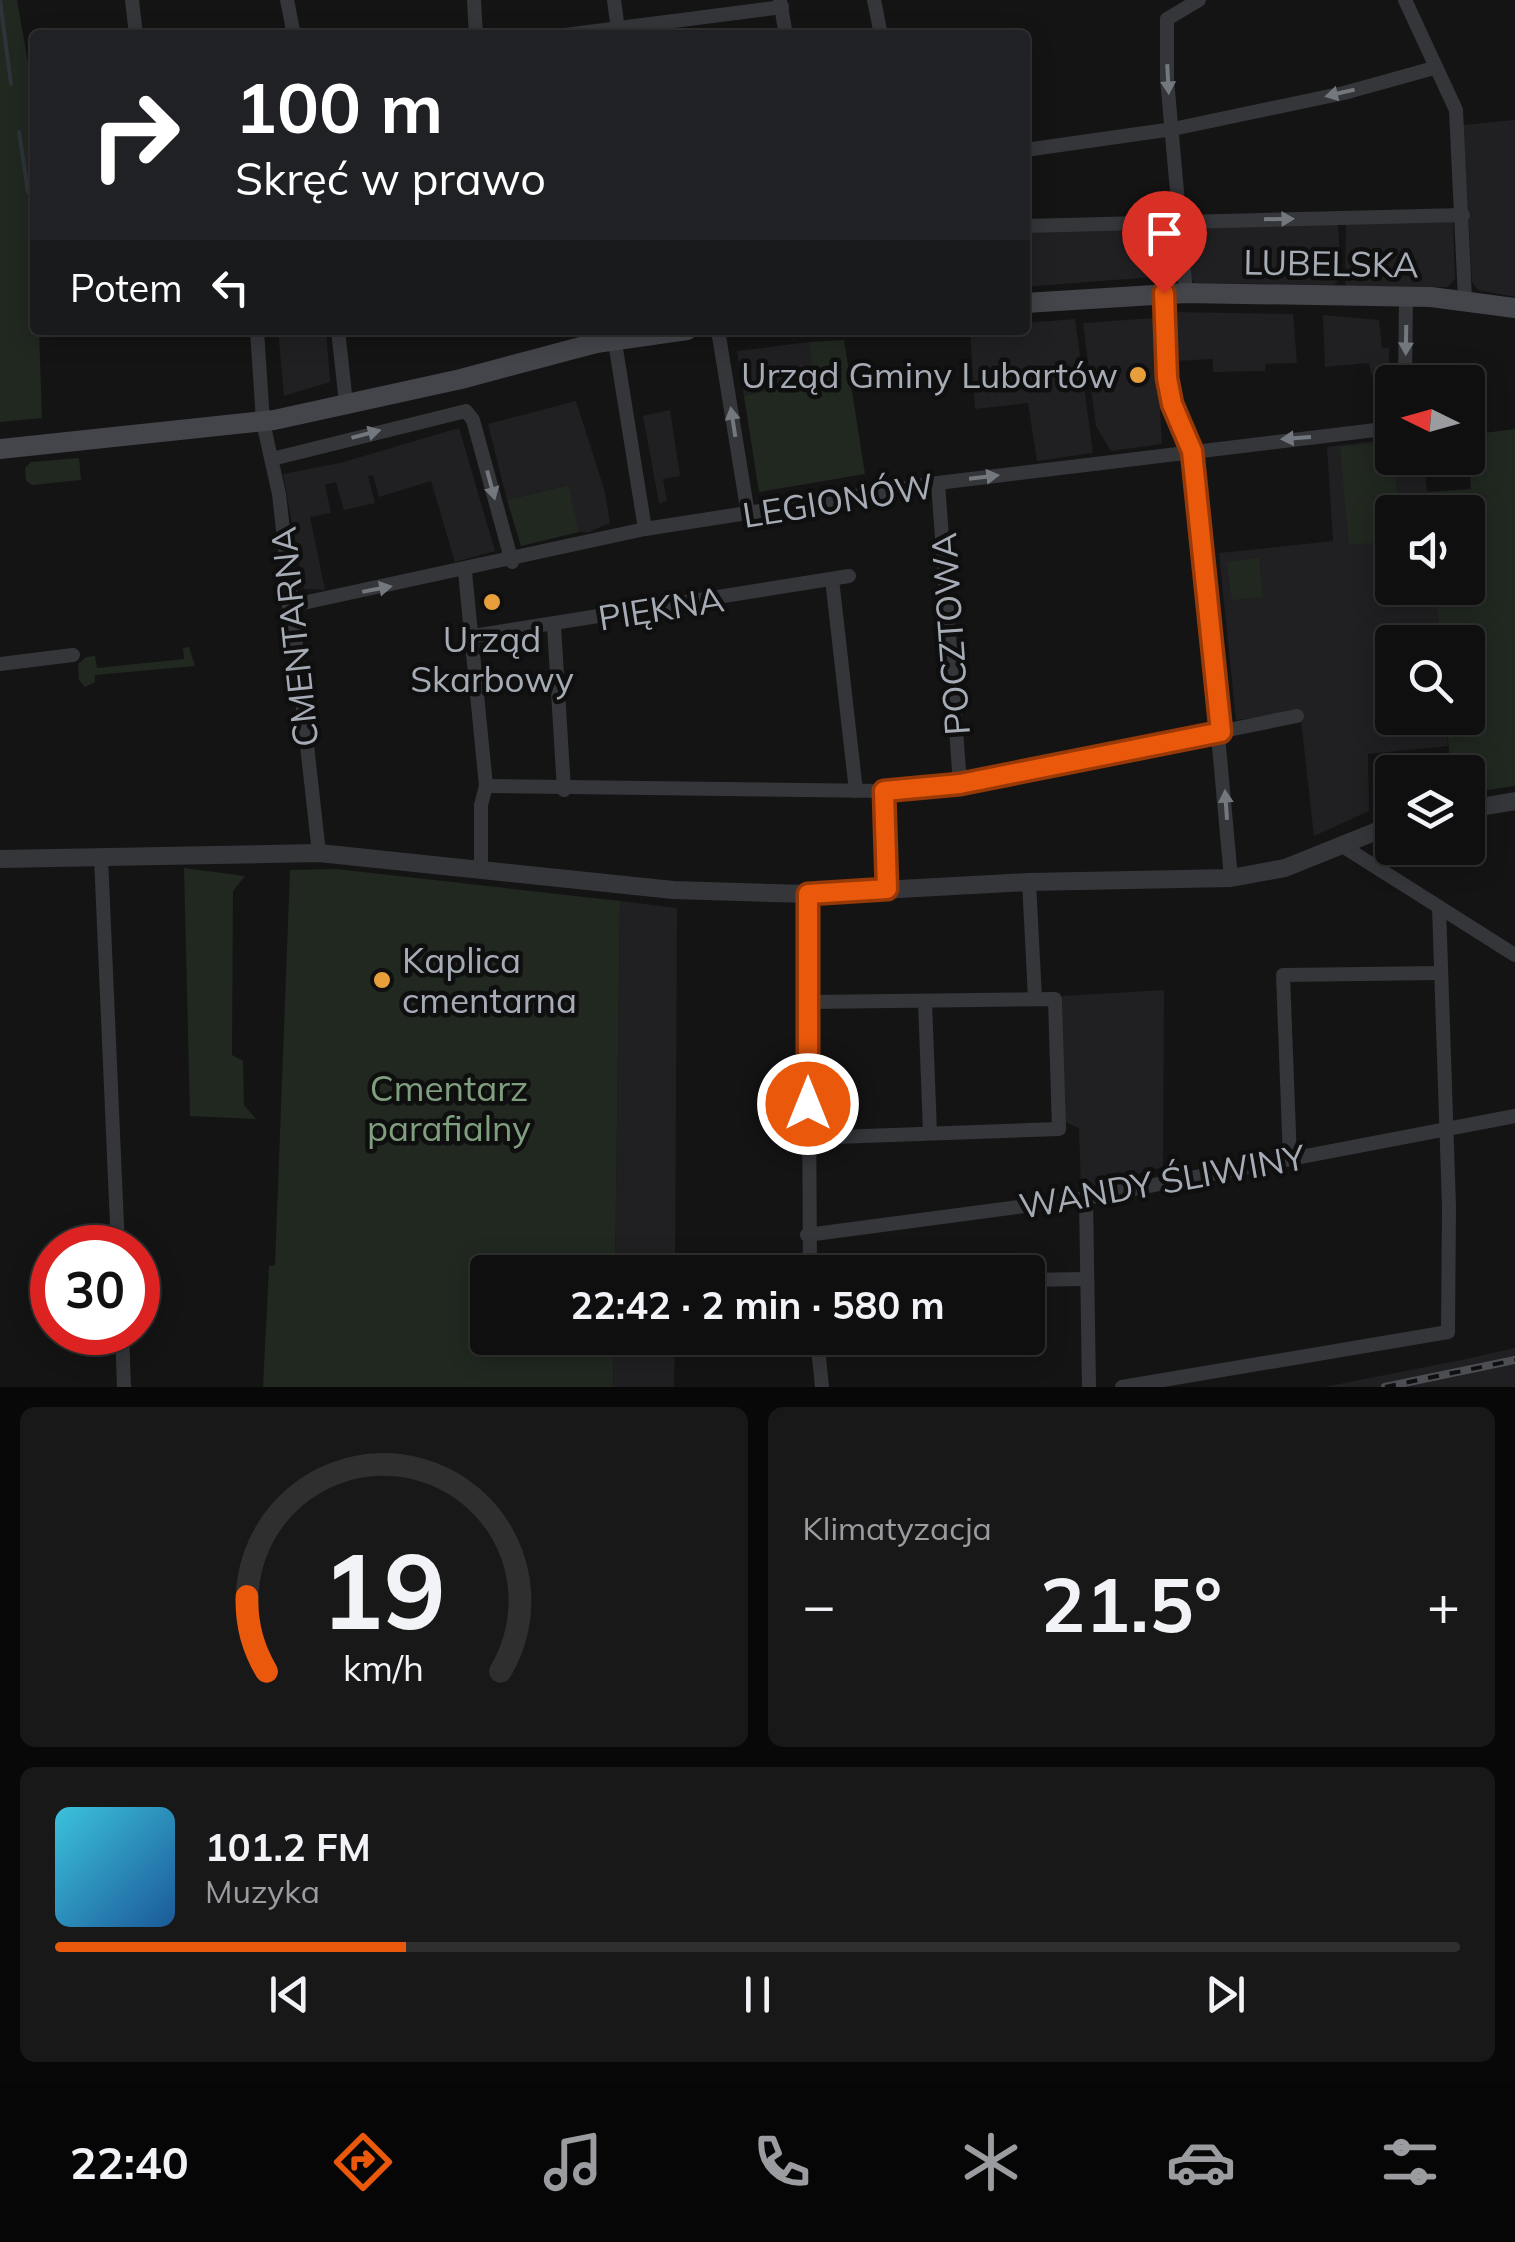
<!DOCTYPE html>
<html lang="pl">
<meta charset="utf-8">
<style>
:root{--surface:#0f0f10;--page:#181819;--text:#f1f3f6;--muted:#9b9c9f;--line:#2f2f30;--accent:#ea580c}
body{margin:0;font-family:Mulish,sans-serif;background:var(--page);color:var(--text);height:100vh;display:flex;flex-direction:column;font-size:38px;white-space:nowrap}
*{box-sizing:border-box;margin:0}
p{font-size:32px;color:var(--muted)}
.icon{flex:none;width:55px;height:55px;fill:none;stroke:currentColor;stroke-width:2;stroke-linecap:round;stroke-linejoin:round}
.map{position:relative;height:1387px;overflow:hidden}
.panel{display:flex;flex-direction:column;gap:20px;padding:20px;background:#080809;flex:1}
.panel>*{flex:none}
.guide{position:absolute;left:30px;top:30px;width:1000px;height:305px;border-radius:10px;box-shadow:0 5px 25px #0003,0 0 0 2px var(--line);background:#202124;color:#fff;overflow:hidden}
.needle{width:65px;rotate:275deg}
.fabs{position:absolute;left:1375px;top:365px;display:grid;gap:20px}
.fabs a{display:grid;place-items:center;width:110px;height:110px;border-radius:10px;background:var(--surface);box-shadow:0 5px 25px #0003,0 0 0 2px var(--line);font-size:50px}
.speed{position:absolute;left:30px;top:1225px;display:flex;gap:20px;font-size:50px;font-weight:700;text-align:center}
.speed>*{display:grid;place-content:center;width:130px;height:130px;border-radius:50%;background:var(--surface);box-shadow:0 5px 25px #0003,0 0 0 2px var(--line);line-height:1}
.speed .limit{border:15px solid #d22;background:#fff;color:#111}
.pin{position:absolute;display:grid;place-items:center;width:85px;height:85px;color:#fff;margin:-102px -42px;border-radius:50% 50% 50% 0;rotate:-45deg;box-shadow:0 0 10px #0007}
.pin .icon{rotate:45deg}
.me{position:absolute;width:110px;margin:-55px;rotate:0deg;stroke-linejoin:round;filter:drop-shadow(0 0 8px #0008)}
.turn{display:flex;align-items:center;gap:35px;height:210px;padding:0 40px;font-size:45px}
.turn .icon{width:130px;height:130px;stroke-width:2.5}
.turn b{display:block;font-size:70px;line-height:85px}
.then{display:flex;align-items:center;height:95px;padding:0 40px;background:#0003;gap:20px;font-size:38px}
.big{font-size:75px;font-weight:700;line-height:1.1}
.panel .tile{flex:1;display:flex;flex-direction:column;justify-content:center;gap:15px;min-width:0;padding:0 35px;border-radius:15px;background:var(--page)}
.panel .dial{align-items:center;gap:0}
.dial svg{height:260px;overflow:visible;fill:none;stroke:var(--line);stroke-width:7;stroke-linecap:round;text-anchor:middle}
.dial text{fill:var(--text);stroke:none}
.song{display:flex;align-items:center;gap:30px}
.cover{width:120px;height:120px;border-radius:15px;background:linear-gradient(135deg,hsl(190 70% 55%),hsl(210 70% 35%))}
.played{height:10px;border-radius:5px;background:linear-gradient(90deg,var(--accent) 25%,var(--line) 25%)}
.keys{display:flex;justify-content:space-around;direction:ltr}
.heat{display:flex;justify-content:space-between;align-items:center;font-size:55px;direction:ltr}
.panel .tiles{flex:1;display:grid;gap:20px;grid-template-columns:1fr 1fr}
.tile:last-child{grid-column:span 2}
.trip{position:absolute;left:470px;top:1255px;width:575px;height:100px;border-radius:10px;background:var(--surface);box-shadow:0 5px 25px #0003,0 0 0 2px var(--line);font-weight:700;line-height:100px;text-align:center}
.menu{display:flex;height:160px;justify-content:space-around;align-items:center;background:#060606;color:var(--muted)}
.menu .icon{width:70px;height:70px}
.menu .selected{color:var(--accent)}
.menu b{font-size:45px;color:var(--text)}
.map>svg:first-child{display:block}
.built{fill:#202022}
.green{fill:#202820}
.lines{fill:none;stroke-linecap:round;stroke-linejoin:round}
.stream{stroke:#2d353a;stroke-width:4}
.minor{stroke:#35363a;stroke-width:14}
.tertiary{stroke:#35363a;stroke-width:18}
.secondary{stroke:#43454a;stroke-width:20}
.rail-casing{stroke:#4c4e53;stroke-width:8}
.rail{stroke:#0f0f10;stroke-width:4;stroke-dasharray:11;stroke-linecap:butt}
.oneway{fill:#73777e}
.route-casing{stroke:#983908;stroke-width:25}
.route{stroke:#ea580c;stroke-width:18}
.poi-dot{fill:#e69f3b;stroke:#0f0f10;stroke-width:4}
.labels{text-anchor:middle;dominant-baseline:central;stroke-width:9;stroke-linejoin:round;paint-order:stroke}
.street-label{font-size:35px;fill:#a6acb5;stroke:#0f0f10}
.poi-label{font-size:35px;fill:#a6acb5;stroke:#0f0f10;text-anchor:end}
.park-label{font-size:35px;fill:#7f9f7e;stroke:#0f0f10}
</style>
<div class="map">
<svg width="1515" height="1387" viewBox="0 0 1515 1387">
<rect width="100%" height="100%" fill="#141415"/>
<!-- built -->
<g class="built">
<path d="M 1515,120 L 1515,297 L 1478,290 L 1472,282 L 1463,125 Z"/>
<path d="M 1346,222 L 1453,222 L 1455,279 L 1447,287 L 1345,286 Z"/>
<path d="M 1338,224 L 1341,278 L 1334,285 L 1195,283 L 1191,279 L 1192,228 Z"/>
<path d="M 1174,226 L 1178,275 L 1025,287 L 1025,229 Z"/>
<path d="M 1175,312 L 1293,314 L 1297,363 L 1266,364 L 1265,371 L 1213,372 L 1213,359 L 1175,361 Z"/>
<path d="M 1323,315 L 1379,320 L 1382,348 L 1389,348 L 1389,376 L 1371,374 L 1369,363 L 1325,367 Z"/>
<path d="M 1154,318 L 1162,444 L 1111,451 L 1096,426 L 1083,323 Z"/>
<path d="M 1075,319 L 1093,453 L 1037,461 L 1028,403 L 975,409 L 970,330 L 1025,330 L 1025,323 Z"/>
<path d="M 278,330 L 326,330 L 330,382 L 284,396 Z"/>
<path d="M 809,342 L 813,380 L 744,396 L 737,351 Z"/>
<path d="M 576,401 L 605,492 L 610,523 L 589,532 L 579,532 L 567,485 L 507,500 L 488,424 Z"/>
<path d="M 670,410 L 680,476 L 663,479 L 667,501 L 659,503 L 643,416 Z"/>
<path d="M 459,428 L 495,551 L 455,562 L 431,481 L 379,497 L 373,475 L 368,476 L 375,503 L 344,510 L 336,482 L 325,485 L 331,513 L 310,517 L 325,590 L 304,589 L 283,474 L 340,463 Z"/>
<path d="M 1392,439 L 1392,458 L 1424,458 L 1429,512 L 1392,512 L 1392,588 L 1435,588 L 1440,642 L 1392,642 L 1392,718 L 1446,718 L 1448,746 L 1368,754 L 1369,811 L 1314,836 L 1300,712 L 1236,720 L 1219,553 L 1333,541 L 1327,447 Z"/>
<path d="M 620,901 L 677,908 L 675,1272 L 615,1272 Z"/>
<path d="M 1164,990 L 1163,1167 L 1081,1189 L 1079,1128 L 1065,1122 L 1062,996 Z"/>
<path d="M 614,1338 L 675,1338 L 674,1387 L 613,1387 Z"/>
<path d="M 1515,1348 L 1515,1387 L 1324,1387 L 1466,1359 Z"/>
</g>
<!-- green -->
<g class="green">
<path d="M 0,0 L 17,0 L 35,103 L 35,330 L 39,330 L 42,418 L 0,422 Z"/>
<path d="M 844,340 L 865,474 L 759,492 L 744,396 L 813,380 L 809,342 Z"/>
<path d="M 1515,429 L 1515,786 L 1468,793 L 1468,772 L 1451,772 L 1446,718 L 1468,718 L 1468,642 L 1440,642 L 1435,588 L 1468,588 L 1468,574 L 1474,573 L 1470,516 L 1429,512 L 1427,492 L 1471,489 L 1469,460 L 1437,463 L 1437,458 L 1468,458 L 1468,435 Z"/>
<path d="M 1392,442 L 1399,512 L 1392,512 L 1392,541 L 1349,545 L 1340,447 Z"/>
<path d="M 79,458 L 81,480 L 32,485 L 26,481 L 25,468 L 31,462 Z"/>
<path d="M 568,485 L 579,532 L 521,546 L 507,500 Z"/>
<path d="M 1259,558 L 1263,597 L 1232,600 L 1227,562 Z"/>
<path d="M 189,647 L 195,666 L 95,675 L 95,682 L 85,687 L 79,680 L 78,664 L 86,657 L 95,656 L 97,668 L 184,659 L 183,648 Z"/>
<path d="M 184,868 L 245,876 L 233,891 L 232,1055 L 243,1061 L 244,1105 L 256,1119 L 190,1116 Z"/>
<path d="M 336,869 L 620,901 L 615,1272 L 488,1272 L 488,1338 L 614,1338 L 613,1387 L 263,1387 L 269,1266 L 275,1265 L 290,870 Z"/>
</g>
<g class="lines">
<!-- stream -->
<g class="stream">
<path d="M 0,0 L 11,84"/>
<path d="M 19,132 L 28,192"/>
</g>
<!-- minor -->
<g class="minor">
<path d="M 132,0 L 136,35"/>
<path d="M 287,0 L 294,35"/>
<path d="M 474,0 L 476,35"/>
<path d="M 614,0 L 618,30"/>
<path d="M 874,0 L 881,35"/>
<path d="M 1405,0 L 1456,110 L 1465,299"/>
<path d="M 780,1 L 786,35"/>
<path d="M 565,35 L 782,7"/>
<path d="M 1025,150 L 1173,129 L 1344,93 L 1434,68"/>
<path d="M 1025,226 L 1463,215"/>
<path d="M 1164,293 C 1165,350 1166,400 1192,451 L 1231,878"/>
<path d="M 1186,293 L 1167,79 L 1167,19 L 1199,0"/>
<path d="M 257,330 L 263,422 L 279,494 L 319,853"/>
<path d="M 338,330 L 346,403"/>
<path d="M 613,330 L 645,529"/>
<path d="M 718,330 L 748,514"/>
<path d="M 1405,382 L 1406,297"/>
<path d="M 272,459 L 466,411 L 473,420 L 512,562"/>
<path d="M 938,483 L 960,784"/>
<path d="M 465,572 L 486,786 L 481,805 L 481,867"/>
<path d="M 832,579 L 856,791"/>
<path d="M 289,606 L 645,529 L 938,483 L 1392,428"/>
<path d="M 554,626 L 564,790"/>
<path d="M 473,636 L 849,576"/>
<path d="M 0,664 L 73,655"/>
<path d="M 486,786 L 884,791 L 960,784 L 1297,716"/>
<path d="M 884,791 L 887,889"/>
<path d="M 1341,845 L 1515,955"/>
<path d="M 101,857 L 118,1248"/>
<path d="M 1029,882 L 1035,998"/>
<path d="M 808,894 L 810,1272"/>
<path d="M 925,1001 L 930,1133"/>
<path d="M 808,1138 L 1059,1129 L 1055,999 L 809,1002"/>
<path d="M 1290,1160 L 1283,975 L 1440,973"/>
<path d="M 1086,1198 L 1089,1387"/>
<path d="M 807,1235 L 1086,1198 L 1515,1116"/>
<path d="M 1028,1280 L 1085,1279"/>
<path d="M 122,1332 L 124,1387"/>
<path d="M 817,1338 L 822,1387"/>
<path d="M 1122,1387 L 1448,1332 L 1449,1207 L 1439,907"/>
</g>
<!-- tertiary -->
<g class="tertiary">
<path d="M 1468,809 L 1515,801"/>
<path d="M 0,859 L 319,853 L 673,890 L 808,894 L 1029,882 L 1231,878 L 1285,868 L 1392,825"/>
</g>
<!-- secondary -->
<g class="secondary">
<path d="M 1025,303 L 1186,293 L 1431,297 L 1515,308"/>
<path d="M 0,449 L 274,420 L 461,379 L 596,343 L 687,330"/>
</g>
<defs>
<path id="rail" d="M 1385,1387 L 1515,1360"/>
</defs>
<!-- rail casing -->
<use href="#rail" class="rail-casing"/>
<!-- rail -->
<use href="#rail" class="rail"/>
</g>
<!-- one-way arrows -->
<defs><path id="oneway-solid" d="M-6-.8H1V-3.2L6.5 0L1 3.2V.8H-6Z" transform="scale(2.5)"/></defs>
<g class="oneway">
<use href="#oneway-solid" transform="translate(1168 79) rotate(87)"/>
<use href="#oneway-solid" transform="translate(1340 93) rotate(167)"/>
<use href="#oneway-solid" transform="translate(1279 219) rotate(-1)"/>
<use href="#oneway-solid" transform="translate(1406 340) rotate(91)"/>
<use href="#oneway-solid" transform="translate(733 422) rotate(-99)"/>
<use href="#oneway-solid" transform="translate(366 434) rotate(-15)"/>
<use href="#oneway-solid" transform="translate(1296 438) rotate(176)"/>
<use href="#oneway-solid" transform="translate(984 477) rotate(-7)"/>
<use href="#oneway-solid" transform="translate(491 485) rotate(75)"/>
<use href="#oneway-solid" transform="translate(377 589) rotate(-11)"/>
<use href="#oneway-solid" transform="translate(1226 805) rotate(-94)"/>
</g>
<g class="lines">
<defs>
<path id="route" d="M 808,1104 L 808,894 L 887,889 L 884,791 L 960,784 L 1221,732 L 1192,451 L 1172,404 L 1167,378 L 1164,293"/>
</defs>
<!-- route casing -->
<use href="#route" class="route-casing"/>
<!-- route -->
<use href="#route" class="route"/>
</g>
<!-- markers -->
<g class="poi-dot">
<circle cx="1138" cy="375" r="10"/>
<circle cx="492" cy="602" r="10"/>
<circle cx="382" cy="980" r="10"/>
</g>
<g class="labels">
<!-- street labels -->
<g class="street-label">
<text transform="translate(1331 263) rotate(1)">LUBELSKA</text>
<text transform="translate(838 500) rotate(-9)">LEGIONÓW</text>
<text transform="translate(661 608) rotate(-9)">PIĘKNA</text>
<text transform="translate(950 634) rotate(-94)">POCZTOWA</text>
<text transform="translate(294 637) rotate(-96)">CMENTARNA</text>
<text transform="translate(1162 1181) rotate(-10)">WANDY ŚLIWINY</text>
</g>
<!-- poi labels -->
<g class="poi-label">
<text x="1118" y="375">Urząd Gminy Lubartów</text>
<text x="492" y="639" text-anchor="middle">Urząd<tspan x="492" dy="40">Skarbowy</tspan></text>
<text x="402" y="960" text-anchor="start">Kaplica<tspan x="402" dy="40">cmentarna</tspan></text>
</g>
<!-- park labels -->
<g class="park-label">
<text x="449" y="1088">Cmentarz<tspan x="449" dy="40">parafialny</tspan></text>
</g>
</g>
</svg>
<div class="fabs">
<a><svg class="needle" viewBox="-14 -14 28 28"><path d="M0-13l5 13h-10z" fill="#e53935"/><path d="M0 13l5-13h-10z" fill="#9b9c9f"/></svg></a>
<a><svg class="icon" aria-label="sound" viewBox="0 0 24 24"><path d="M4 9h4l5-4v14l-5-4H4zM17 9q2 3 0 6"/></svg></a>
<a><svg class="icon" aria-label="search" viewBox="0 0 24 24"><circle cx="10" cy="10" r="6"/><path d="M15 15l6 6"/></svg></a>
<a><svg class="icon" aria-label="layers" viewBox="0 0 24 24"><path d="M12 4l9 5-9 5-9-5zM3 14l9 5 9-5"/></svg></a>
</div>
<div class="speed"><div class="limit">30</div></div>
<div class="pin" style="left:1164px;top:293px;background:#d93025"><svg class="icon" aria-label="arrive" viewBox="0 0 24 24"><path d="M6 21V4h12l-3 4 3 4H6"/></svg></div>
<svg class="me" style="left:808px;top:1104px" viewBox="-20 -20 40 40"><circle r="17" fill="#ea580c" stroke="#fff" stroke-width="3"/><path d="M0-11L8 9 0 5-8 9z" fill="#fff"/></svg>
<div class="trip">22:42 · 2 min · 580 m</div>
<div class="guide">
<div class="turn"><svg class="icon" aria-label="right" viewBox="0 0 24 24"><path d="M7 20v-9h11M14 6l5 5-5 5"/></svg><div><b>100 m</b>Skręć w prawo</div></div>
<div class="then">Potem<svg class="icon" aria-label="left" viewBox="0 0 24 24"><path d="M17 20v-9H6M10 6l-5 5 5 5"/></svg></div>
</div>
</div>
<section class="panel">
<div class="tiles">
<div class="tile dial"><svg viewBox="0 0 100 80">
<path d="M14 69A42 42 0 1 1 86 69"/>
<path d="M14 69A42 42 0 0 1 8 46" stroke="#ea580c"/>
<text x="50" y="56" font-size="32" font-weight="700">19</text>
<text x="50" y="72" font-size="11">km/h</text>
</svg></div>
<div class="tile"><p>Klimatyzacja</p>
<div class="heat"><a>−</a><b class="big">21.5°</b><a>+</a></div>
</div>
<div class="tile">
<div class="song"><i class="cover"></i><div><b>101.2 FM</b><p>Muzyka</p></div></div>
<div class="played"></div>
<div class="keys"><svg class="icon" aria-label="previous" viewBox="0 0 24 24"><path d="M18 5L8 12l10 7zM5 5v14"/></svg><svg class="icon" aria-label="pause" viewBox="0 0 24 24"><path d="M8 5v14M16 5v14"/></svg><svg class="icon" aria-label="next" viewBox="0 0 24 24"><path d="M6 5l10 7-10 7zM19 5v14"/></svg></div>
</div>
</div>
</section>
<nav class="menu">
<b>22:40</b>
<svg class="icon selected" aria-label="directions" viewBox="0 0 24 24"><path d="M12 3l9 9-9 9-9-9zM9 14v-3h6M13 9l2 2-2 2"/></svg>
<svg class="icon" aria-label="music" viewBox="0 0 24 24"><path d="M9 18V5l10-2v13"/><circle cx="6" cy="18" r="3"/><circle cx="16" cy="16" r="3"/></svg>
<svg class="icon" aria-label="phone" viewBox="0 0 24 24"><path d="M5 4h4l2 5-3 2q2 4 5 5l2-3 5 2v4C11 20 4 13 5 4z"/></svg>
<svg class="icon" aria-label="climate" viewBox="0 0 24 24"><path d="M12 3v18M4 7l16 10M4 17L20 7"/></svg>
<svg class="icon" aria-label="car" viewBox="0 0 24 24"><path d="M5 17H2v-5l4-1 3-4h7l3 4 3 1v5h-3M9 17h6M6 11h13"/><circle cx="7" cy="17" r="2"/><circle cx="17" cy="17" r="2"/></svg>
<svg class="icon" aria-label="filters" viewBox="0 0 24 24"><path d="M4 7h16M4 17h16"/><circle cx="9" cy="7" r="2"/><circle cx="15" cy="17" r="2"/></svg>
</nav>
